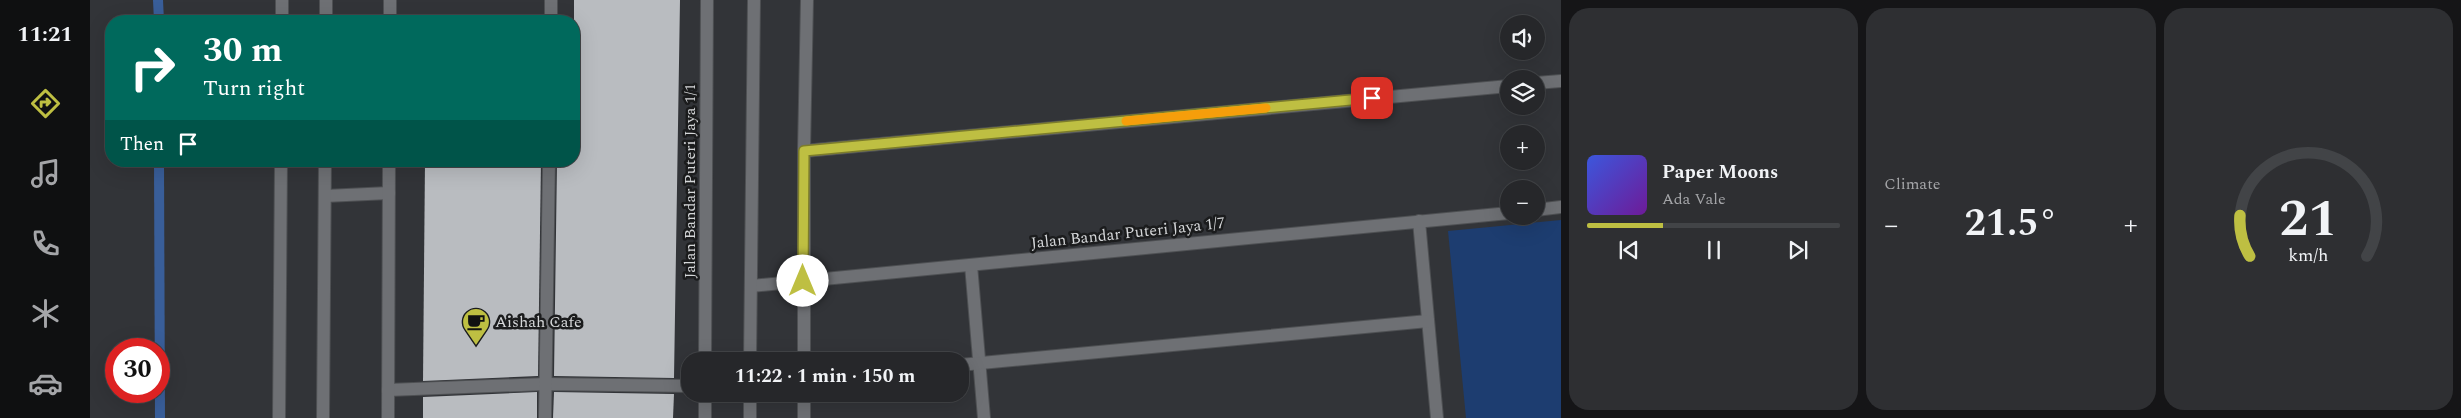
<!DOCTYPE html>
<meta charset="utf-8">
<style>
:root{--surface:#26272a;--page:#2e2f32;--text:#f1f3f6;--muted:#a4a5a8;--line:#424447;--accent:#bebf42}
body{margin:0;font-family:Spectral,serif;background:var(--page);color:var(--text);height:100vh;display:flex;flex-direction:column;font-size:19px;white-space:nowrap}
*{box-sizing:border-box;margin:0}
p{font-size:16px;color:var(--muted)}
.icon{flex:none;width:28px;height:28px;fill:none;stroke:currentColor;stroke-width:2;stroke-linecap:round;stroke-linejoin:round}
.map{position:relative;flex:1;overflow:hidden}
.drawer{display:flex;flex-direction:column;gap:8px;padding:8px;background:#151517;width:900px}
.drawer>*{flex:none}
.guide{position:absolute;left:15px;top:15px;width:475px;height:152px;border-radius:20px;box-shadow:0 5px 20px #0002,0 0 0 1px var(--line);background:#00695c;color:#fff;overflow:hidden}
.controls{position:absolute;left:1410px;top:15px;display:grid;gap:10px}
.controls a{display:grid;place-items:center;width:45px;height:45px;border-radius:50%;background:var(--surface);box-shadow:0 5px 20px #0002,0 0 0 1px var(--line);font-size:25px}
.speed{position:absolute;left:15px;top:338px;display:flex;gap:10px;font-size:25px;font-weight:700;text-align:center}
.speed>*{display:grid;place-content:center;width:65px;height:65px;border-radius:50%;background:var(--surface);box-shadow:0 5px 20px #0002,0 0 0 1px var(--line);line-height:1}
.speed .limit{border:8px solid #d22;background:#fff;color:#111}
.pin{position:absolute;display:grid;place-items:center;width:42px;height:42px;color:#fff;margin:-21px;border-radius:10px;box-shadow:0 2px 8px #0006}
.me{position:absolute;width:55px;margin:-28px;rotate:0deg;stroke-linejoin:round;filter:drop-shadow(0 0 4px #0008)}
.turn{display:flex;align-items:center;gap:18px;height:105px;padding:0 15px;font-size:22px}
.turn .icon{width:65px;height:65px;stroke-width:2.5}
.turn b{display:block;font-size:35px;line-height:42px}
.then{display:flex;align-items:center;height:48px;padding:0 15px;background:#0003;gap:10px;font-size:19px}
.big{font-size:38px;font-weight:700;line-height:1.1}
.drawer .card{flex:1;display:flex;flex-direction:column;justify-content:center;gap:8px;min-width:0;padding:0 18px;border-radius:20px;background:var(--page)}
.drawer .dial{align-items:center;gap:0}
.dial svg{height:130px;overflow:visible;fill:none;stroke:var(--line);stroke-width:7;stroke-linecap:round;text-anchor:middle}
.dial text{fill:var(--text);stroke:none}
.song{display:flex;align-items:center;gap:15px}
.cover{width:60px;height:60px;border-radius:8px;background:linear-gradient(135deg,hsl(230 70% 55%),hsl(280 70% 35%))}
.played{height:5px;border-radius:2px;background:linear-gradient(90deg,var(--accent) 30%,var(--line) 30%)}
.keys{display:flex;justify-content:space-around;direction:ltr}
.heat{display:flex;justify-content:space-between;align-items:center;font-size:28px;direction:ltr}
.drawer .tiles{flex:1;display:grid;gap:8px;grid-template-columns:repeat(3,1fr)}
.trip{position:absolute;left:591px;top:352px;width:288px;height:50px;border-radius:20px;background:var(--surface);box-shadow:0 5px 20px #0002,0 0 0 1px var(--line);font-weight:700;line-height:50px;text-align:center}
main{display:flex;flex:1;min-height:0}
.dock{display:flex;flex-direction:column;width:90px;justify-content:space-around;align-items:center;background:#0f1011;color:var(--muted)}
.dock .icon{width:35px;height:35px}
.dock .on{color:var(--accent)}
.dock b{font-size:22px;color:var(--text)}
.map>svg:first-child{display:block}
.green{fill:#1d3d70}
.lines{fill:none;stroke-linecap:round;stroke-linejoin:round}
.stream{stroke:#395e99;stroke-width:10}
.building{fill:#b9bcc0}
.minor-casing{stroke:#4e5053;stroke-width:14}
.minor{stroke:#6e7074;stroke-width:12}
.route-casing{stroke:#7c7c2b;stroke-width:12}
.route{stroke:#bebf42;stroke-width:9}
.slow{stroke:#f59e0b;stroke-width:9}
.labels{text-anchor:middle;dominant-baseline:central;stroke-width:5;stroke-linejoin:round;paint-order:stroke}
.street-label{font-size:16px;fill:#d5d7d9;stroke:#1b1c1d}
.poi-label{font-size:16px;fill:#d5d7d9;stroke:#1b1c1d;text-anchor:start}
</style>
<main>
<nav class="dock">
<b>11:21</b>
<svg class="icon on" aria-label="directions" viewBox="0 0 24 24"><path d="M12 3l9 9-9 9-9-9zM9 14v-3h6M13 9l2 2-2 2"/></svg>
<svg class="icon" aria-label="music" viewBox="0 0 24 24"><path d="M9 18V5l10-2v13"/><circle cx="6" cy="18" r="3"/><circle cx="16" cy="16" r="3"/></svg>
<svg class="icon" aria-label="phone" viewBox="0 0 24 24"><path d="M5 4h4l2 5-3 2q2 4 5 5l2-3 5 2v4C11 20 4 13 5 4z"/></svg>
<svg class="icon" aria-label="climate" viewBox="0 0 24 24"><path d="M12 3v18M4 7l16 10M4 17L20 7"/></svg>
<svg class="icon" aria-label="car" viewBox="0 0 24 24"><path d="M5 17H2v-5l4-1 3-4h7l3 4 3 1v5h-3M9 17h6M6 11h13"/><circle cx="7" cy="17" r="2"/><circle cx="17" cy="17" r="2"/></svg>
</nav>
<div class="map">
<svg width="1471" height="418" viewBox="0 0 1471 418">
<rect width="100%" height="100%" fill="#323438"/>
<!-- green -->
<path class="green" d="M 1471,220 L 1471,418 L 1376,418 L 1358,231 Z"/>
<g class="lines">
<!-- stream -->
<g class="stream">
<path d="M 68,0 L 69,21"/>
<path d="M 69,161 L 70,418"/>
</g>
</g>
<!-- building -->
<g class="building">
<path d="M 484,0 L 590,0 L 584,378 L 464,376 L 467,161 L 484,161 Z"/>
<path d="M 335,161 L 451,161 L 448,376 L 333,381 Z"/>
<path d="M 447,392 L 447,418 L 333,418 L 333,397 Z"/>
<path d="M 464,392 L 584,394 L 583,418 L 463,418 Z"/>
</g>
<g class="lines">
<defs>
<g id="minor">
<path d="M 192,21 L 192,0"/>
<path d="M 236,21 L 236,0"/>
<path d="M 300,21 L 300,0"/>
<path d="M 461,21 L 461,0"/>
<path d="M 1446,83 L 1471,81"/>
<path d="M 714,151 L 1419,86"/>
<path d="M 235,196 L 299,193"/>
<path d="M 1446,210 L 1471,207"/>
<path d="M 1329,221 L 1347,418"/>
<path d="M 881,265 L 894,418"/>
<path d="M 661,286 L 1419,213"/>
<path d="M 615,361 L 617,0"/>
<path d="M 660,361 L 664,0"/>
<path d="M 714,361 L 714,151 L 717,0"/>
<path d="M 870,365 L 1338,321"/>
<path d="M 298,390 L 456,384 L 600,386"/>
<path d="M 714,394 L 714,418"/>
<path d="M 189,418 L 191,161"/>
<path d="M 233,418 L 235,161"/>
<path d="M 298,418 L 299,161"/>
<path d="M 455,418 L 459,161"/>
<path d="M 615,418 L 615,394"/>
<path d="M 660,418 L 660,394"/>
</g>
</defs>
<!-- minor casing -->
<use href="#minor" class="minor-casing"/>
<!-- minor -->
<use href="#minor" class="minor"/>
</g>
<g class="lines">
<defs>
<path id="route" d="M 713,281 L 714,151 L 1282,98"/>
</defs>
<!-- route casing -->
<use href="#route" class="route-casing"/>
<!-- route -->
<use href="#route" class="route"/>
<!-- slow -->
<path class="slow" d="M 1036,121 L 1176,108"/>
</g>
<!-- icons -->
<defs>
<symbol id="cafe-pin" viewBox="-11 -11 22 30"><path d="M0 17L-7.5 6A9.5 9.5 0 1 1 7.5 6Z" fill="#bebf42" stroke="#1b1c1d"/><path d="M-5.5-4.5H6V0H3Q3 3.5 0 3.5H-2.5Q-5.5 3.5-5.5 0ZM3-3.2v2h1.7v-2ZM-6 4.5H4V6H-6Z" fill="#111"/></symbol>
</defs>
<g fill-rule="evenodd">
<use href="#cafe-pin" x="370" y="306" width="32" height="43"/>
</g>
<g class="labels">
<!-- street labels -->
<g class="street-label">
<text transform="translate(600 181) rotate(-90)">Jalan Bandar Puteri Jaya 1/1</text>
<text transform="translate(1038 233) rotate(-6)">Jalan Bandar Puteri Jaya 1/7</text>
</g>
<!-- poi labels -->
<g class="poi-label">
<text x="405" y="322">Aishah Cafe</text>
</g>
</g>
</svg>
<div class="controls">
<a><svg class="icon" aria-label="sound" viewBox="0 0 24 24"><path d="M4 9h4l5-4v14l-5-4H4zM17 9q2 3 0 6"/></svg></a>
<a><svg class="icon" aria-label="layers" viewBox="0 0 24 24"><path d="M12 4l9 5-9 5-9-5zM3 14l9 5 9-5"/></svg></a>
<a>+</a>
<a>−</a>
</div>
<div class="speed"><div class="limit">30</div></div>
<div class="pin" style="left:1282px;top:98px;background:#d93025"><svg class="icon" aria-label="arrive" viewBox="0 0 24 24"><path d="M6 21V4h12l-3 4 3 4H6"/></svg></div>
<svg class="me" style="left:713px;top:281px" viewBox="-20 -20 40 40"><circle r="19" fill="#fff"/><path d="M0-13L10 11 0 6-10 11z" fill="#bebf42"/></svg>
<div class="trip">11:22 · 1 min · 150 m</div>
<div class="guide">
<div class="turn"><svg class="icon" aria-label="right" viewBox="0 0 24 24"><path d="M7 20v-9h11M14 6l5 5-5 5"/></svg><div><b>30 m</b>Turn right</div></div>
<div class="then">Then<svg class="icon" aria-label="arrive" viewBox="0 0 24 24"><path d="M6 21V4h12l-3 4 3 4H6"/></svg></div>
</div>
</div>
<section class="drawer">
<div class="tiles">
<div class="card">
<div class="song"><i class="cover"></i><div><b>Paper Moons</b><p>Ada Vale</p></div></div>
<div class="played"></div>
<div class="keys"><svg class="icon" aria-label="previous" viewBox="0 0 24 24"><path d="M18 5L8 12l10 7zM5 5v14"/></svg><svg class="icon" aria-label="pause" viewBox="0 0 24 24"><path d="M8 5v14M16 5v14"/></svg><svg class="icon" aria-label="next" viewBox="0 0 24 24"><path d="M6 5l10 7-10 7zM19 5v14"/></svg></div>
</div>
<div class="card"><p>Climate</p>
<div class="heat"><a>−</a><b class="big">21.5°</b><a>+</a></div>
</div>
<div class="card dial"><svg viewBox="0 0 100 80">
<path d="M14 69A42 42 0 1 1 86 69"/>
<path d="M14 69A42 42 0 0 1 8 44" stroke="#bebf42"/>
<text x="50" y="56" font-size="32" font-weight="700">21</text>
<text x="50" y="72" font-size="11">km/h</text>
</svg></div>
</div>
</section>
</main>
